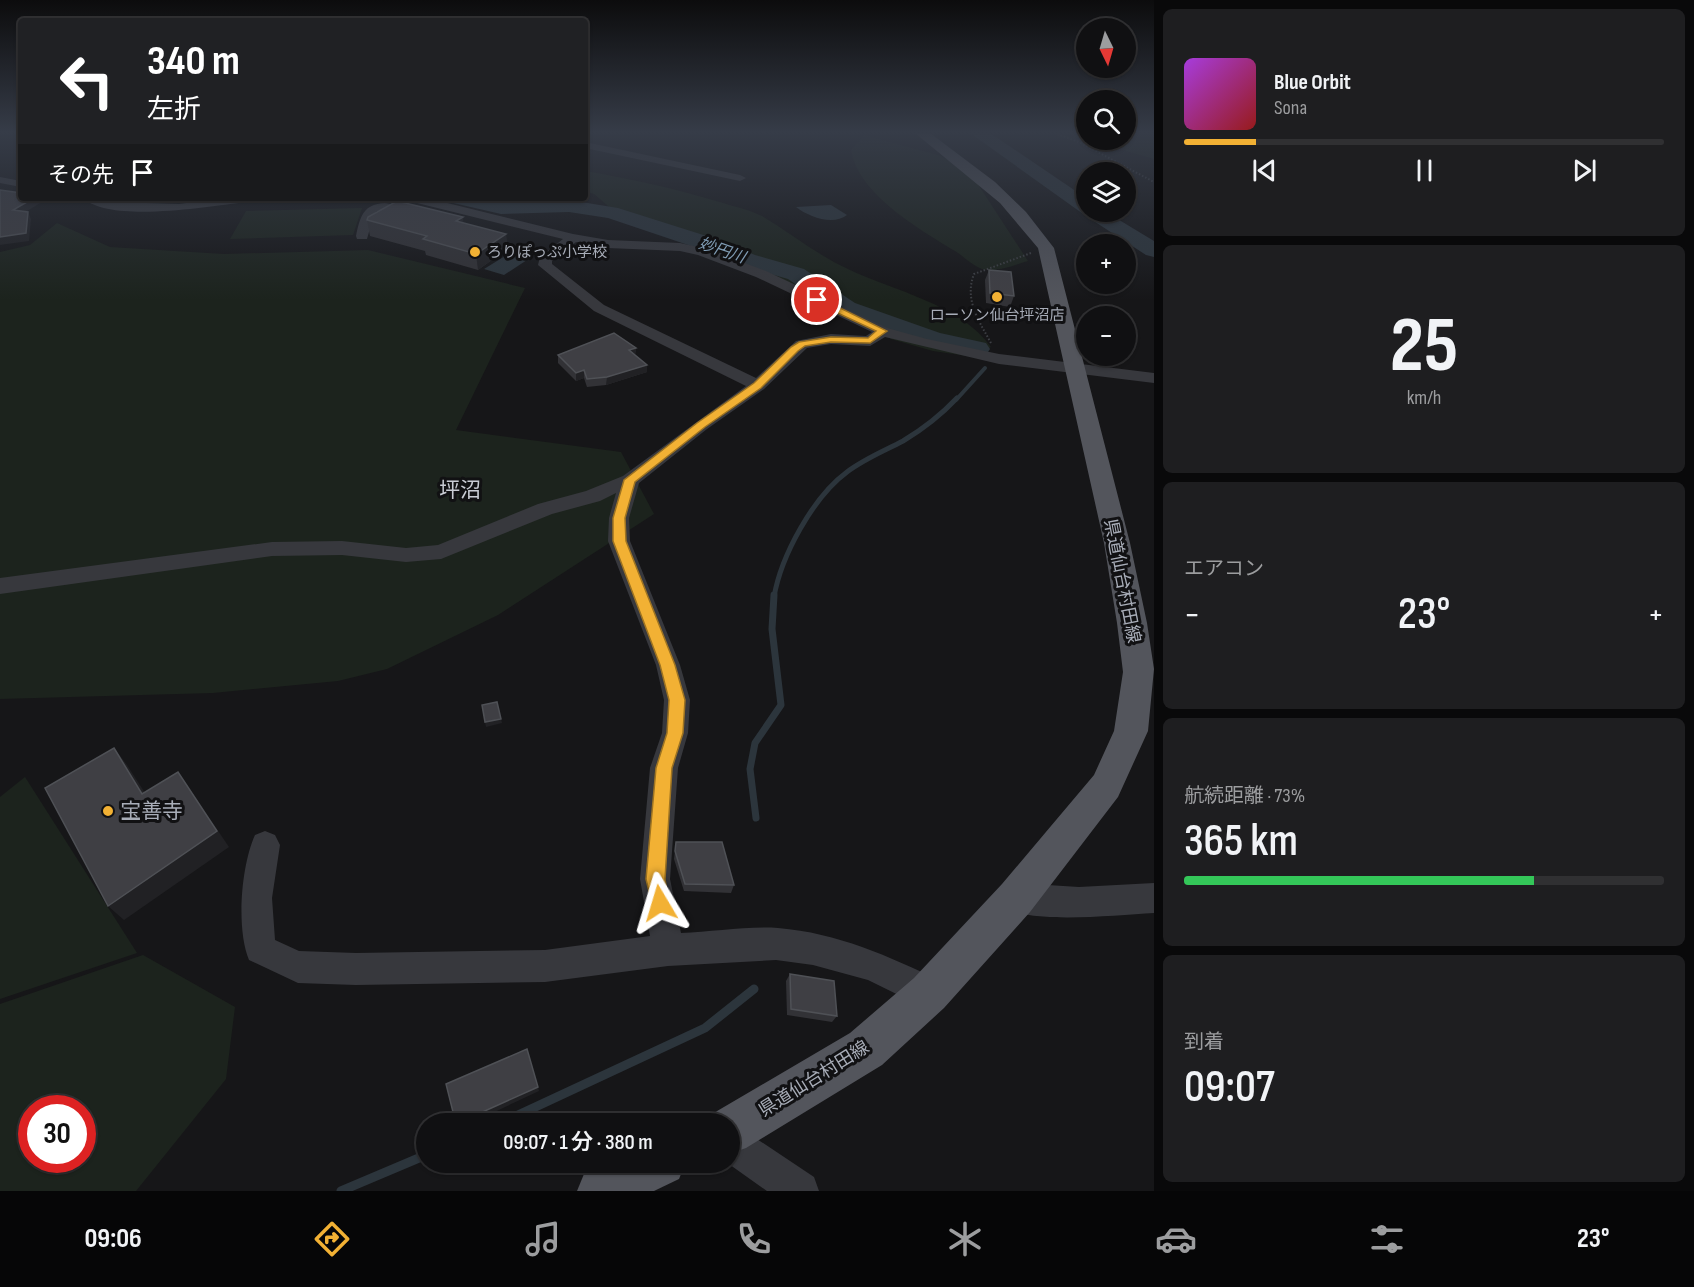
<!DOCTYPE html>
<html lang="ja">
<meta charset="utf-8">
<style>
:root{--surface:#101012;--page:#1e1e20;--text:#f1f3f6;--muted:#9c9d9f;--line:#303032;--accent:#f2b134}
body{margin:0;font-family:"Sofia Sans Condensed","Noto Sans JP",sans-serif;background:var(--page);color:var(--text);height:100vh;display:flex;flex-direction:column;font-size:22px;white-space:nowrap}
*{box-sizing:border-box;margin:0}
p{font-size:20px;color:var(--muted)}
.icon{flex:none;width:33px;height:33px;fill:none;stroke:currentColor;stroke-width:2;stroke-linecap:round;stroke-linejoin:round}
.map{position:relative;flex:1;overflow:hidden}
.panel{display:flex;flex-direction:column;gap:9px;padding:9px;background:#09090a;width:540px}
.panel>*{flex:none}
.guide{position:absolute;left:18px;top:18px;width:570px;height:183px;border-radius:6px;box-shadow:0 2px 4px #0004,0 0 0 2px var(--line);background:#202124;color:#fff;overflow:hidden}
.needle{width:39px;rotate:175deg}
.tools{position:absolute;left:1076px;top:18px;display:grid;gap:12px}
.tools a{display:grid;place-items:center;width:60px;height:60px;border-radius:50%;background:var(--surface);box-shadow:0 2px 4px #0004,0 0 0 2px var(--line);font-size:30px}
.speed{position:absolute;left:18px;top:1095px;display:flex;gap:12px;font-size:30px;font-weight:700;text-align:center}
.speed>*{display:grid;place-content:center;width:78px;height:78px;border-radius:50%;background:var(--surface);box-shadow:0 2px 4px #0004,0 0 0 2px var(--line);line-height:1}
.speed .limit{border:9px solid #d22;background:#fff;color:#111}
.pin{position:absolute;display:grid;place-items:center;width:51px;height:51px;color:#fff;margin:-26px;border:3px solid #fff;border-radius:50%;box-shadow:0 2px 6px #0007}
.me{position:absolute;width:66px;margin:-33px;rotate:353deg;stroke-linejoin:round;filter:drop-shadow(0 0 4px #0008)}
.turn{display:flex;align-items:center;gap:21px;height:126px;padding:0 30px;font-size:27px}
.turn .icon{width:78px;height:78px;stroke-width:2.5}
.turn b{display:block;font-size:42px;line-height:51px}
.then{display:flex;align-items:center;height:57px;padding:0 30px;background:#0003;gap:12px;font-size:22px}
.big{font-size:45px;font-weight:600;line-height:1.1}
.panel .widget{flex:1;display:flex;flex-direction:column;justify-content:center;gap:9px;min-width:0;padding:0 21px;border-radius:9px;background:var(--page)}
.panel .dial{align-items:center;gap:0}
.dial b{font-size:78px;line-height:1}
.song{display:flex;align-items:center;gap:18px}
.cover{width:72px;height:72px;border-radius:9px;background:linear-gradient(135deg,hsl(280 70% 55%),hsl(0 70% 35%))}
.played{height:6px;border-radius:3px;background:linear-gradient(90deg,var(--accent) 15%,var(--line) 15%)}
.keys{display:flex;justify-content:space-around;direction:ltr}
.heat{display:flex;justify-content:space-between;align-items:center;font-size:33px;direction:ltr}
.charge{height:9px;border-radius:4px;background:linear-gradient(90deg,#34c759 73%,var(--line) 0)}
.trip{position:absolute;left:416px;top:1113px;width:324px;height:60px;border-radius:30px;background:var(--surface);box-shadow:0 2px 4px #0004,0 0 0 2px var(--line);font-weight:600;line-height:60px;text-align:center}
.tabs{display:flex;height:96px;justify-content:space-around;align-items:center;background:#060607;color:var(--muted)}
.tabs .icon{width:42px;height:42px}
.tabs .current{color:var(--accent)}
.tabs b{font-size:27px;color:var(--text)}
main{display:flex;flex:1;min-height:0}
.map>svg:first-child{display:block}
.green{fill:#1c231d;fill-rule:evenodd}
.water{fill:#2c353c}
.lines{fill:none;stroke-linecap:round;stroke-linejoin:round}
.stream-far3{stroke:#2c353c;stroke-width:4}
.stream-far2{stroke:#2c353c;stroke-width:5}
.stream-far1{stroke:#2c353c;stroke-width:7}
.stream{stroke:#2c353c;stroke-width:9}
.river{fill:#2c353c;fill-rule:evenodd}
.path{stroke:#3d3f44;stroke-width:2;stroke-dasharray:1.5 2;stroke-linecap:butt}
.minor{fill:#37383d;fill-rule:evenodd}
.major{fill:#53555c;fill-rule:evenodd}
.wall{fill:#323236}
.shaded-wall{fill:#212124}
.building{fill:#3f3f44;stroke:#4f5156;stroke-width:1.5}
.route{fill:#f2b134;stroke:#9d7322;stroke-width:1.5}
.poi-dot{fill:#f2b134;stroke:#111113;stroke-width:2}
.labels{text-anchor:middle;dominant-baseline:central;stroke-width:6;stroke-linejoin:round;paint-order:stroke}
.far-poi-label{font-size:15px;fill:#a8adb8;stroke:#111113;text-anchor:start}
.far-water-label{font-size:16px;font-style:italic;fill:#7f9bb3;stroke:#111113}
.street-label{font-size:18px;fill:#a8adb8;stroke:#111113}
.quarter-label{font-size:21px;fill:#c9ccd4;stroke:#111113}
.near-poi-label{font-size:21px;fill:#a8adb8;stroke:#111113;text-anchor:start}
</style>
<main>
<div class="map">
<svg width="1154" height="1191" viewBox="0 0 1154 1191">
<rect width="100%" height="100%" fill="#161618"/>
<!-- green -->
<g class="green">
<path d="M 1064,133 L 1086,133 L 1086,140 L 1125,140 L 1125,133 L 1154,133 L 1154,159 Z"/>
<path d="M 864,135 L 941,156 L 970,172 L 1028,261 C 1015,265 995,273 982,269 C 973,266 963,256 955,251 C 919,229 858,194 851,150 Z"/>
<path d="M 585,171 C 632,179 677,189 723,203 C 736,207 750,210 762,216 C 791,233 817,255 848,269 C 892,290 962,305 991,347 L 974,357 L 933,351 L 891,339 L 869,320 L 714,252 L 627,222 L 594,194 L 585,191 Z"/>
<path d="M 362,208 L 353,235 L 230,239 L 246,211 Z"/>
<path d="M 57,223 L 110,247 L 224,254 L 368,250 L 525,288 L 456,430 L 621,452 L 654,514 L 498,615 L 387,669 L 338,681 L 213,693 L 0,699 L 0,252 L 30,245 Z"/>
<path d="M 25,777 L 137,953 L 0,999 L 0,797 Z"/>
<path d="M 143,955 L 235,1007 L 226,1079 L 136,1191 L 0,1191 L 0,1004 ZM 32,1108 L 82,1108 L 82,1160 L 32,1160 Z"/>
</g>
<!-- water -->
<g class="water">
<path d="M 831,205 L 847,215 C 833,226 809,217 796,207 Z"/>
<path d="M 510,253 L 530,258 L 504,275 L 484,269 Z"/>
</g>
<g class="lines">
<!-- stream-far3 -->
<path class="stream-far3" d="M 956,400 L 985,368"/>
<!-- stream-far2 -->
<path class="stream-far2" d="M 774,597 C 781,556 813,497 847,472 C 864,459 884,451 903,441 C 923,429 941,415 957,398"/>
<!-- stream-far1 -->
<path class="stream-far1" d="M 756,818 L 750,769 L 755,743 L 781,705 L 772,629 L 774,595"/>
<!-- stream -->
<g class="stream">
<path d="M 499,1124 L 705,1028 L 754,989"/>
<path d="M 341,1191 L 426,1155"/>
</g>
<!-- river -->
<g class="river">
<path d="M 970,133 L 990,133 L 1086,198 L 1086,212 L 1106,212 L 1154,241 L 1154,257 L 1146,255 L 1086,216 Z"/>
<path d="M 446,198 L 483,198 L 501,202 L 569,200 L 618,208 L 716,239 L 755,255 L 804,269 L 855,303 L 940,333 L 986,343 L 990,349 L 986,355 L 977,357 L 924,345 L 837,313 L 788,279 L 739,265 L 700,249 L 608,218 L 569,212 L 501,214 L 449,202 Z"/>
</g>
<!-- path -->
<g class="path">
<path d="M 1054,133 L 1079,142 L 1154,182"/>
<path d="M 991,343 C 979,321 964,300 974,274 L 1031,253"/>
</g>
<!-- minor -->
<g class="minor">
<path d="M 585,142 L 740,175 L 746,178 L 740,181 L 585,148 Z"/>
<path d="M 0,177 L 21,181 L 21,187 L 0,183 Z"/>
<path d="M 83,198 L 100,198 L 113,202 L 179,204 L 224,198 L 297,198 L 291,202 C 274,202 256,201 239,203 C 204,207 110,223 83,198 Z"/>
<path d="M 407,198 L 427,198 L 573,234 L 608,240 L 680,243 L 707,249 L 766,271 L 887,328 L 927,339 L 999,354 L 1154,373 L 1154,383 L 999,364 L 885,337 L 870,346 L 831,344 L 807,348 L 764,389 L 707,429 L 639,483 L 629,518 L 630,541 L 680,665 L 690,700 L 688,733 L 678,768 L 670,879 L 681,933 C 712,932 747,926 778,928 C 838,933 888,956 941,981 L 946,993 L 941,1005 L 929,1010 L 868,980 L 813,965 L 776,960 L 668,966 L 545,982 L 356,985 L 298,983 L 249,960 C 236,929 241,866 255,835 L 265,831 L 275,835 L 280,845 L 272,898 L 275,940 L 299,951 L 356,953 L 545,950 L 650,936 L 640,879 L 650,768 L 662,733 L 664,700 L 656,665 L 608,541 L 609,518 L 616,493 L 600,501 L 552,514 L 441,559 L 406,562 L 342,555 L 272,556 L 0,594 L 0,578 L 272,542 L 342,541 L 406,548 L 438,545 L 538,504 L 586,491 L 623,476 L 746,386 L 594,311 L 538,265 L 540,257 L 563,239 L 409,201 ZM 576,242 L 608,248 L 680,251 L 698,255 L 756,277 L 872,332 L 866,336 L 831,334 L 796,341 L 756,378 L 604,305 L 552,264 L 552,261 Z"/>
<path d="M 385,203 L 410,207 L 422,213 L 416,217 L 392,210 L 377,211 L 374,214 L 367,239 L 357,239 L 356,236 C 360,217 363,204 385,203 Z"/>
<path d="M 1016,883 L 1079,887 L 1154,883 L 1154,913 C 1114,915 1041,924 1005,909 L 1001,898 L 1005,887 Z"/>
<path d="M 729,1123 L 742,1129 L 814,1177 L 819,1191 L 767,1191 L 726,1162 L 729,1162 Z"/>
</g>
<!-- major -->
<g class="major">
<path d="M 915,133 L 930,133 L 995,182 L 1026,212 L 1054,248 L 1130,543 L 1147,623 L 1154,669 L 1148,731 L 1118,797 L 1030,912 L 944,1008 L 882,1065 L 746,1148 L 729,1154 L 729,1124 L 709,1124 L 712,1114 L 850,1033 L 914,978 L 1002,884 L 1094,775 L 1114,731 L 1123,672 L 1117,623 L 1104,543 L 1038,248 L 1000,203 Z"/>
<path d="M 608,1162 L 686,1162 L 679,1179 L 654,1191 L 577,1191 L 584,1174 Z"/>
</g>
</g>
<!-- wall -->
<g class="wall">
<path d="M 463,217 L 463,223 L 506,234 L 507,249 L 478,270 L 426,255 L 425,251 L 370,236 L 367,220 Z"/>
<path d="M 989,270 L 1014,296 L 1010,307 L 986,303 L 985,280 Z"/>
<path d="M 636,348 L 635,355 L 647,372 L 606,385 L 587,387 L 584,378 L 576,381 L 558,363 L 558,355 Z"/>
<path d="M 676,842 L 734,885 L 731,893 L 684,891 L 674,859 Z"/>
<path d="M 790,974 L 837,1016 L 832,1022 L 787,1015 L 786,981 Z"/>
</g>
<!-- shaded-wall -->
<g class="shaded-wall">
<path d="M 34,198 L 40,198 L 42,202 L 17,217 L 13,210 Z"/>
<path d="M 28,212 L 31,219 L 29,241 L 0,245 L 0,237 Z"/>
<path d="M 463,217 L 464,232 L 456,221 Z"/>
<path d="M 506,234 L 507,249 L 478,270 L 476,254 Z"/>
<path d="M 636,348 L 635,356 L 629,350 Z"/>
<path d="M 647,365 L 647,372 L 606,385 L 607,377 Z"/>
<path d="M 584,370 L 584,378 L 576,381 L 576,373 Z"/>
<path d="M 501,719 L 502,723 L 486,727 L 485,722 Z"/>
<path d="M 114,748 L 127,765 L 156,810 L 142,794 Z"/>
<path d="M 178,772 L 229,847 L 124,920 L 108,906 Z"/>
<path d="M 538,1087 L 539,1091 L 469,1124 L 457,1124 Z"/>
</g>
<!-- building -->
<g class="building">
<path d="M 0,190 L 21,193 L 21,198 L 34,198 L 13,210 L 28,212 L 26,233 L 0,237 Z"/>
<path d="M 397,201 L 463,217 L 456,221 L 506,234 L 476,254 L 423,239 L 427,236 L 367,220 L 368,217 Z"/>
<path d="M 989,270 L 1011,272 L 1014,296 L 990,293 Z"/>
<path d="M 614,333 L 636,348 L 629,350 L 647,365 L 607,377 L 587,379 L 584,370 L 576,373 L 558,355 Z"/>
<path d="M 497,702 L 501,719 L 485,722 L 482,705 Z"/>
<path d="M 114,748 L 142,794 L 178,772 L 217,831 L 108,906 L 45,788 Z"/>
<path d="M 676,842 L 722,842 L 734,885 L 685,884 L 675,851 Z"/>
<path d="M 790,974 L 834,981 L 837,1016 L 791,1009 Z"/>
<path d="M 527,1049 L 538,1087 L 456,1124 L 446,1084 Z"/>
</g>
<!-- sky -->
<linearGradient id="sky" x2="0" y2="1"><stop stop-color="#0c0c0d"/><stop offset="0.44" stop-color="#363c48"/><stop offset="1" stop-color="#363c48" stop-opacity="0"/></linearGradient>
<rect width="1154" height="300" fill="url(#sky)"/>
<!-- route -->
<path class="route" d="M 814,298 L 820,298 L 887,331 L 870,343 L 831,342 L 805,346 L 798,351 L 761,388 L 705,427 L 635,482 L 625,518 L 626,541 L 675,665 L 685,700 L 683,733 L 672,768 L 665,879 L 669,903 L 666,909 L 660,912 L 653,909 L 646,879 L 656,768 L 667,733 L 669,700 L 660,665 L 613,541 L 613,518 L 624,480 L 697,423 L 754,383 L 791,347 L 799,342 L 831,337 L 868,338 L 876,331 L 814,302 Z"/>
<!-- markers -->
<g class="poi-dot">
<circle cx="475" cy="252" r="6"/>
<circle cx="997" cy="297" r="6"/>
<circle cx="108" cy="811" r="6"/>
</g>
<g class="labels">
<!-- far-poi labels -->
<g class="far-poi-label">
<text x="487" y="252">ろりぽっぷ小学校</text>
<text x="997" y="315" text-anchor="middle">ローソン仙台坪沼店</text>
</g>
<!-- far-water labels -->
<g class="far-water-label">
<text transform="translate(722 251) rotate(19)">妙円川</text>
</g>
<!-- street labels -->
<g class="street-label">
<text transform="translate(1122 581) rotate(79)">県道仙台村田線</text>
<text transform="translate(814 1079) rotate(-32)">県道仙台村田線</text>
</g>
<!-- quarter labels -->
<g class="quarter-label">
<text x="460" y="490">坪沼</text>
</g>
<!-- near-poi labels -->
<g class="near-poi-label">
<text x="120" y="811">宝善寺</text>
</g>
</g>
</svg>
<div class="tools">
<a><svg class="needle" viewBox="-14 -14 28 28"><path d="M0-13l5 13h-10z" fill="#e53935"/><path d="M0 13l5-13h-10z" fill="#9c9d9f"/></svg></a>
<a><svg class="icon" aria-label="search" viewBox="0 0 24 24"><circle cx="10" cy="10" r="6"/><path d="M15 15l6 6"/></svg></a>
<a><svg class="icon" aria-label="layers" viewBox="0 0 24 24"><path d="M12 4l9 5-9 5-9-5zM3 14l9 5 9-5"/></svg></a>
<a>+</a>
<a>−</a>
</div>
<div class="speed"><div class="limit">30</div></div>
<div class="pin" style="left:817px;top:300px;background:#d93025"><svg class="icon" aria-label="arrive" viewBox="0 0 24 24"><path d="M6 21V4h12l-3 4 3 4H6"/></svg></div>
<svg class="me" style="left:660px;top:903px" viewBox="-20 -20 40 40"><path d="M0-17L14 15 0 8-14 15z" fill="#f2b134" stroke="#fff" stroke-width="4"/></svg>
<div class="trip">09:07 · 1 分 · 380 m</div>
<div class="guide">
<div class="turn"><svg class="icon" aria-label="left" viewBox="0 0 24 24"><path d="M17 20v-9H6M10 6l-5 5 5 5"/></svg><div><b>340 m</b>左折</div></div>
<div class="then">その先<svg class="icon" aria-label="arrive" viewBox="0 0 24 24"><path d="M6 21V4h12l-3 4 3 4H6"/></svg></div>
</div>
</div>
<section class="panel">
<div class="widget">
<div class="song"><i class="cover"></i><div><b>Blue Orbit</b><p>Sona</p></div></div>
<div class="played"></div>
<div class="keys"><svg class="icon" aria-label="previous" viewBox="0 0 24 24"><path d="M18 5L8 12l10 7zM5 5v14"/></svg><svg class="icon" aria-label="pause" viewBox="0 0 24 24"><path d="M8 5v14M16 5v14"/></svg><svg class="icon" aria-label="next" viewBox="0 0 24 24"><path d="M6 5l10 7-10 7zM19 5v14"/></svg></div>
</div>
<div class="widget dial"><b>25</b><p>km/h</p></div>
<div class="widget"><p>エアコン</p>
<div class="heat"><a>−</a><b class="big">23°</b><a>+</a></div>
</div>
<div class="widget"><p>航続距離 · 73%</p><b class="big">365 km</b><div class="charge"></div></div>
<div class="widget"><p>到着</p><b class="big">09:07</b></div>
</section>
</main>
<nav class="tabs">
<b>09:06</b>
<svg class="icon current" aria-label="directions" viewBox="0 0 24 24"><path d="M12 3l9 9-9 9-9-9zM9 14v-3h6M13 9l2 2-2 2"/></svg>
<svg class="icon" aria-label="music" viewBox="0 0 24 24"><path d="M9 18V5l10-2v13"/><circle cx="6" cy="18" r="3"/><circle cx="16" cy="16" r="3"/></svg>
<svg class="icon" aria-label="phone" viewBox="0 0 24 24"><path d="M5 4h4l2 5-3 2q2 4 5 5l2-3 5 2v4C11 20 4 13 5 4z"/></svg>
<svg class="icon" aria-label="climate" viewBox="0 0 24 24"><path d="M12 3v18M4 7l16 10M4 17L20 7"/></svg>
<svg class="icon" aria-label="car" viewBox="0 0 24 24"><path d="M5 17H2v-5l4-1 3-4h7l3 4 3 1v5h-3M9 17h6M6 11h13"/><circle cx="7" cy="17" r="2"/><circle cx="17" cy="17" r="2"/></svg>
<svg class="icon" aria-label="filters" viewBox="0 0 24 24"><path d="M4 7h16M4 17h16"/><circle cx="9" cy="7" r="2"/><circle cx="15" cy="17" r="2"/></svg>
<b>23°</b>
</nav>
